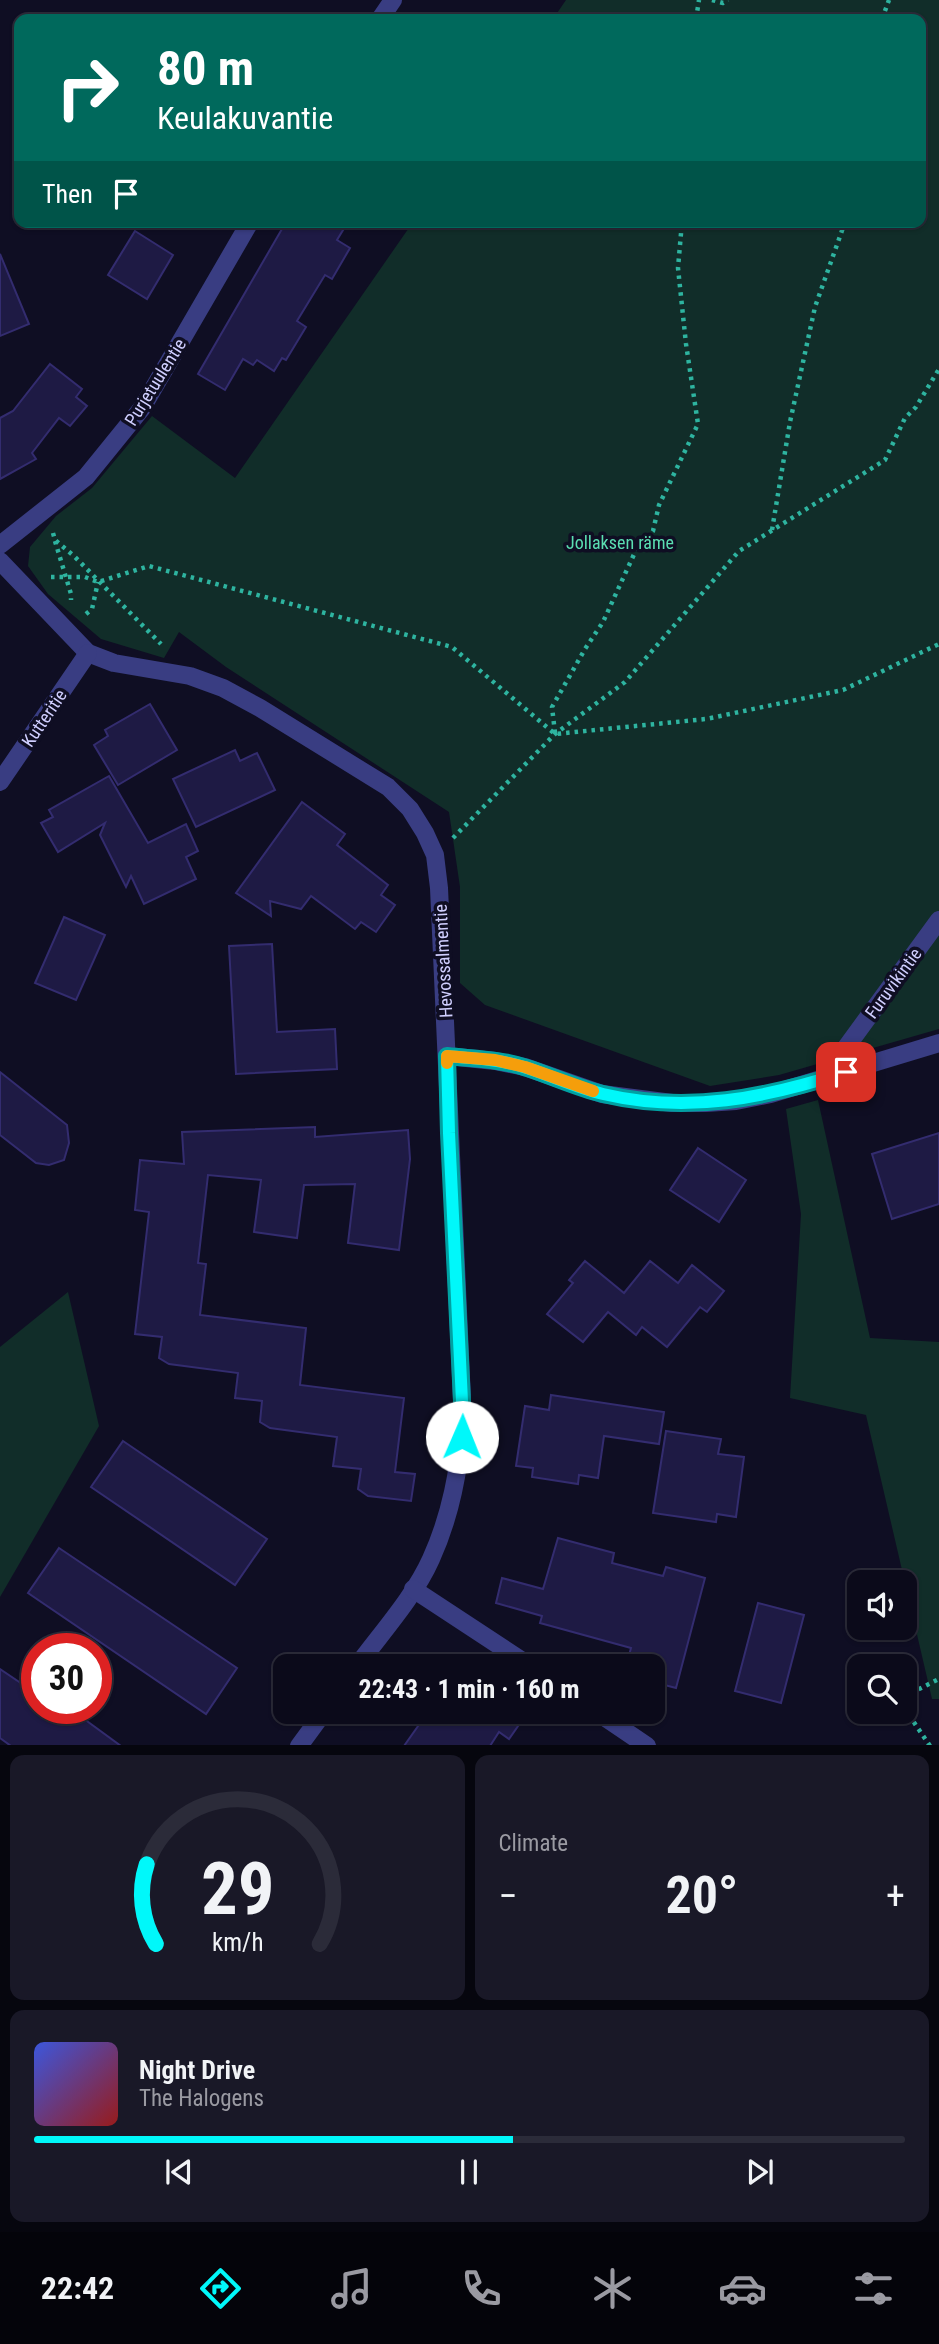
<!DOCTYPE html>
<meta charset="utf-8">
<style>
:root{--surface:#0b0a1a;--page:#191827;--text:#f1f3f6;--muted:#9a9aa2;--line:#2b2b39;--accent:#00f8fa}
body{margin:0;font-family:"Roboto Condensed",sans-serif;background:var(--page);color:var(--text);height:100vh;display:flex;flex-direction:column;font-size:26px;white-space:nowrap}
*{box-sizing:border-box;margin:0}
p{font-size:23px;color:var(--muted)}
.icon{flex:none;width:38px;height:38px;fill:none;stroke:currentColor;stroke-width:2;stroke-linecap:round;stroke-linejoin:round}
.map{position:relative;height:1745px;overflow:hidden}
.details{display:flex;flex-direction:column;gap:10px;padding:10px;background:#06060e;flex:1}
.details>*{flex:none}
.hud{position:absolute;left:14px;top:14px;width:912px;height:214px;border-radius:14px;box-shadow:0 2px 5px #0004,0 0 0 2px var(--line);background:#00695c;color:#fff;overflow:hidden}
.controls{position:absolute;left:847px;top:1570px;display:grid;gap:14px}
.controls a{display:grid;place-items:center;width:70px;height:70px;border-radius:14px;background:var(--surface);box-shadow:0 2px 5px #0004,0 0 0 2px var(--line);font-size:35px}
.speed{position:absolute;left:21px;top:1633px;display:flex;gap:14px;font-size:35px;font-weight:700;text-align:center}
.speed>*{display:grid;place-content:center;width:91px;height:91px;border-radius:50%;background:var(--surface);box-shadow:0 2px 5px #0004,0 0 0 2px var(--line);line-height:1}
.speed .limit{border:10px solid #d22;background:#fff;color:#111}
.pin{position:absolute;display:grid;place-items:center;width:60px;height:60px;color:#fff;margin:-30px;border-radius:14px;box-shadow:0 4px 10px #0006}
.me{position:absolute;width:77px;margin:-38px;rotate:1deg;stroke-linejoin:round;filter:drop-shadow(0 0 5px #0008)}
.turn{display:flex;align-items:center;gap:24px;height:147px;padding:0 28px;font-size:32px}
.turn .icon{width:91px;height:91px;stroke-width:2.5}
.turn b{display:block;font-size:49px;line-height:60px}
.then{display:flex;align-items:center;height:66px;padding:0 28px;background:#0003;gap:14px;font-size:26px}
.big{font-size:52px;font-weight:700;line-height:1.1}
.details .widget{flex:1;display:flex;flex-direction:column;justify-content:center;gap:10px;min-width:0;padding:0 24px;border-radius:14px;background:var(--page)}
.details .dial{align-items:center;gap:0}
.dial svg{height:182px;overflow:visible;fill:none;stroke:var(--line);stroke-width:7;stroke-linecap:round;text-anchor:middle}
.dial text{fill:var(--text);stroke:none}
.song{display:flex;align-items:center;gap:21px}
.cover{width:84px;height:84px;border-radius:10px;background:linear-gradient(135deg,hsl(230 70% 55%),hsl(0 70% 35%))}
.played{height:7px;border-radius:4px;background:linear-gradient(90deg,var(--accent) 55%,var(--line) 55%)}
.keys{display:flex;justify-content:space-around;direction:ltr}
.heat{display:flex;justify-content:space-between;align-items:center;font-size:38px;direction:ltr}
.details .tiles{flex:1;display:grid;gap:10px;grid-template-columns:1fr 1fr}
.widget:last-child{grid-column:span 2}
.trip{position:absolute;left:273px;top:1654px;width:392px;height:70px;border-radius:14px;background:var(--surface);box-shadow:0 2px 5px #0004,0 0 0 2px var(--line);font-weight:700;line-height:70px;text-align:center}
.tabs{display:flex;height:112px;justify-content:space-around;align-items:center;background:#04040a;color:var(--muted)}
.tabs .icon{width:49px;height:49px}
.tabs .selected{color:var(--accent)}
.tabs b{font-size:32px;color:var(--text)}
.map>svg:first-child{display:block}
.green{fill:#112d29}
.building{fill:#1e1a44;stroke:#332c6f;stroke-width:2}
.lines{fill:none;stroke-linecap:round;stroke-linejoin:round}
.path{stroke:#2eb4a0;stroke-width:4.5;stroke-dasharray:3.5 5;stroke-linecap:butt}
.lane{stroke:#393d82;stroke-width:18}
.street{stroke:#393d82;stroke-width:18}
.route-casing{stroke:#00a1a2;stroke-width:18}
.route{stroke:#00f8fa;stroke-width:12}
.slow{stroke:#f59e0b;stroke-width:12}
.labels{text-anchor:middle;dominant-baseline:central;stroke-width:7;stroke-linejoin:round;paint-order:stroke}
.street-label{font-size:18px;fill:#d0cfff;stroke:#0f0e23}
.park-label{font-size:18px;fill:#5bdfb2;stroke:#0f0e23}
</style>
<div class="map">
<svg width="939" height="1746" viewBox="0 0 939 1746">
<rect width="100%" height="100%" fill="#0f0e23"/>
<!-- green -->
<g class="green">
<path d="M 566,0 L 939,0 L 939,1029 L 779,1075 L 710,1086 L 485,1005 L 460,983 L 460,887 L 449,812 L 226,667 L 179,632 L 164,658 L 101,639 L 48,594 L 28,566 L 30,547 L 56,516 L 92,488 L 152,416 L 235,478 L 413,222 L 920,222 L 920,19 L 553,19 Z"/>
<path d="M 818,1100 L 870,1338 L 939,1342 L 939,1699 L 932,1699 L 866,1415 L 790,1398 L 801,1214 L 786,1109 Z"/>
<path d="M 68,1292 L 99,1426 L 0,1597 L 0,1347 Z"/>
</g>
<!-- building -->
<g class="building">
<path d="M 286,222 L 348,222 L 337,240 L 350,248 L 332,279 L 325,275 L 297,321 L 306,327 L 286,360 L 282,358 L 274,371 L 257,360 L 253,365 L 243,359 L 225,390 L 198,374 Z"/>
<path d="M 135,231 L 173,255 L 147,299 L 108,275 Z"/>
<path d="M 0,254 L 29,324 L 0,336 Z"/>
<path d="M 50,364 L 82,389 L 76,397 L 87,406 L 70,426 L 59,418 L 32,453 L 36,459 L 0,479 L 0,418 L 13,411 Z"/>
<path d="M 150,704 L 177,750 L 118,785 L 94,745 L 108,736 L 105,730 Z"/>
<path d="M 235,750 L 240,761 L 257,753 L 275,790 L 196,827 L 173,779 Z"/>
<path d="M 109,776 L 148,843 L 186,824 L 198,851 L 186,857 L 196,879 L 144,904 L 131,876 L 126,887 L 100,835 L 105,823 L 58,852 L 41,823 L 53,817 L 49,810 Z"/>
<path d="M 302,802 L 345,834 L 337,845 L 388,885 L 381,895 L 395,905 L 376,932 L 361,922 L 355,929 L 311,896 L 301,909 L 270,901 L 271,916 L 236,893 Z"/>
<path d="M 64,917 L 105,935 L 76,1000 L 35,983 Z"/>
<path d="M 272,944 L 277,1032 L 335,1029 L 337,1069 L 236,1074 L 229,946 Z"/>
<path d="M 0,1072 L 67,1125 L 69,1143 L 64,1160 L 49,1165 L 36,1163 L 0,1135 Z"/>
<path d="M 315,1127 L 315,1137 L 408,1130 L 410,1159 L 399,1250 L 348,1243 L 355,1184 L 304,1185 L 297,1238 L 254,1232 L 261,1180 L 208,1175 L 198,1263 L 206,1264 L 200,1315 L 306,1328 L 300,1385 L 404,1398 L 395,1472 L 415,1474 L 411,1501 L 368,1496 L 358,1489 L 361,1469 L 333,1466 L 337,1437 L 270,1428 L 260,1422 L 262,1401 L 235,1398 L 238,1373 L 169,1364 L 159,1358 L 162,1337 L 135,1334 L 149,1212 L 135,1210 L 140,1160 L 184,1164 L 182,1132 Z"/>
<path d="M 939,1133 L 939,1204 L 892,1219 L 872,1154 Z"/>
<path d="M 698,1148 L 746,1180 L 719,1222 L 670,1190 Z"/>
<path d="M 585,1261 L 624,1293 L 650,1261 L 678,1283 L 692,1265 L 724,1291 L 707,1312 L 700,1307 L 667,1347 L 642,1327 L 636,1335 L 608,1312 L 583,1342 L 547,1314 L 573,1283 L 569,1280 Z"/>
<path d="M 551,1395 L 664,1412 L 659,1444 L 604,1436 L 598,1478 L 579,1475 L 578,1484 L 532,1477 L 533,1468 L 516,1466 L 525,1406 L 549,1410 Z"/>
<path d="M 666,1431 L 721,1439 L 718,1454 L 744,1457 L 736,1517 L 717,1514 L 716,1522 L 653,1513 Z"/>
<path d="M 123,1441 L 267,1539 L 235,1585 L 91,1487 Z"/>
<path d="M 558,1538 L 614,1553 L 612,1563 L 663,1576 L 666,1567 L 705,1578 L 676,1688 L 653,1682 L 653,1666 L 626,1666 L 631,1648 L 540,1623 L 542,1616 L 496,1603 L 502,1578 L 543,1589 Z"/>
<path d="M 59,1548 L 237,1668 L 206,1714 L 28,1593 Z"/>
<path d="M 758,1603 L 804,1615 L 781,1703 L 735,1691 Z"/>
<path d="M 0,1669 L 37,1694 L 37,1708 L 69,1708 L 121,1746 L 11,1746 L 0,1738 Z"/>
<path d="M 428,1712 L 518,1712 L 525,1716 L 509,1739 L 499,1732 L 490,1746 L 404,1746 Z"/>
</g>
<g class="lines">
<!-- path -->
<g class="path">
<path d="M 712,0 L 723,3 L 728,0"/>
<path d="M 696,19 L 699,0"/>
<path d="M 882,19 L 889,0"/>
<path d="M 772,530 L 790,422 L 815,307 L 845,222"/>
<path d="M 53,533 L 55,540 L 74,556 L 161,644"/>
<path d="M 55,541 L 71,594 L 71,600"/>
<path d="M 51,577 L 85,577 L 98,582 L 149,566 L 452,647 L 555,734 L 706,719 L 843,690 L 939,644"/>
<path d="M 86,614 L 92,609 L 98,582"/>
<path d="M 555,733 L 552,707 L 585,649 L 603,622 L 636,550 L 653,531 L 659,505 L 698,424 L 686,344 L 678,268 L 682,222"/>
<path d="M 453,838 L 555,734 L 625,682 L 739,551 L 885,460 L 905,418 L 916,407 L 939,369"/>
<path d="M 930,1746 L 909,1715 L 911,1693 L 939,1679"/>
</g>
<!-- lane -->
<path class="lane" d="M 823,1079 L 939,920"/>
<!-- street -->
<g class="street">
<path d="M 380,19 L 393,0"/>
<path d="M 0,545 L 86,477 L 142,408 L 250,222"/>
<path d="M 0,561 L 88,653 L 114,663 L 190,676 L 223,688 L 260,708 L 388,787 L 410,809 L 425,833 L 435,855 L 439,888 L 463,1422 C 459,1470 451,1515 431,1559 C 414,1597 382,1632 357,1666"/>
<path d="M 0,782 L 88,653"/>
<path d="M 447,1056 L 495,1061 L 525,1067 L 602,1094 L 672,1103 L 706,1103 L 736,1101 L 771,1094 L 939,1043"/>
<path d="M 413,1589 L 530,1666"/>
<path d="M 597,1712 L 647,1746"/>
<path d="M 299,1746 L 324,1712"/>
</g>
</g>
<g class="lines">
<defs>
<path id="route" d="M 462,1437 L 463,1422 L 449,1133 L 447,1056 C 474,1059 501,1059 527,1068 C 552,1076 577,1088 603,1094 C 688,1114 765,1098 846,1072"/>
</defs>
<!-- route casing -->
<use href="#route" class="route-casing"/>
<!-- route -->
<use href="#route" class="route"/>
<!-- slow -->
<path class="slow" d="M 447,1063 L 447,1056 L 495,1060 L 525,1067 L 593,1091"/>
</g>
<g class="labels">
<!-- street labels -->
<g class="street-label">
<text transform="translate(155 382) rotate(-58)">Purjetuulentie</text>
<text transform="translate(44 718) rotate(-56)">Kutteritie</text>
<text transform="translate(443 961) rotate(-93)">Hevossalmentie</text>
<text transform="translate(893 983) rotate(-54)">Furuvikintie</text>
</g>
<!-- park labels -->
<g class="park-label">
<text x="620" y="542">Jollaksen räme</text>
</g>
</g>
</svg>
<div class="controls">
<a><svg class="icon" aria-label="sound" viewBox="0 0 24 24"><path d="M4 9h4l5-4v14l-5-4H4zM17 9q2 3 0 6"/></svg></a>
<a><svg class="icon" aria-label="search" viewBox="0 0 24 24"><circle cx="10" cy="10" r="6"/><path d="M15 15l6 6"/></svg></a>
</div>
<div class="speed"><div class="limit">30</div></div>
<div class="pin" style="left:846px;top:1072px;background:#d93025"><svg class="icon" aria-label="arrive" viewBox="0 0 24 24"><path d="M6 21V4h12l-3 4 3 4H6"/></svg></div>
<svg class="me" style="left:462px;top:1437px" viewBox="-20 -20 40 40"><circle r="19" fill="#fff"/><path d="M0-13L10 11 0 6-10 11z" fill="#00f8fa"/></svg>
<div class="trip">22:43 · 1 min · 160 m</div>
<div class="hud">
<div class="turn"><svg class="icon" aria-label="right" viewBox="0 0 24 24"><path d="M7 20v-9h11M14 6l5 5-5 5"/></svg><div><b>80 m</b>Keulakuvantie</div></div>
<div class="then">Then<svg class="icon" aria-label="arrive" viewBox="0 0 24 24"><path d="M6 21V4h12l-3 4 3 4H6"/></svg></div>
</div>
</div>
<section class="details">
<div class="tiles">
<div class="widget dial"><svg viewBox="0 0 100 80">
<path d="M14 69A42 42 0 1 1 86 69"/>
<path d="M14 69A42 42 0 0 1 10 34" stroke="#00f8fa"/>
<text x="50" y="56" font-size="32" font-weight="700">29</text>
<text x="50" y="72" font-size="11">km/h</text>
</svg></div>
<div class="widget"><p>Climate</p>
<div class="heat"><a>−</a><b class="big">20°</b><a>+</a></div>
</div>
<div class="widget">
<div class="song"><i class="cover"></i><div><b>Night Drive</b><p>The Halogens</p></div></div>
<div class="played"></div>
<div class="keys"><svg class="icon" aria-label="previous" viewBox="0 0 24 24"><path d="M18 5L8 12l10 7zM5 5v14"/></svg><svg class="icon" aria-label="pause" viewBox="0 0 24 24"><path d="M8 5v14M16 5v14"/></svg><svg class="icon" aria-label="next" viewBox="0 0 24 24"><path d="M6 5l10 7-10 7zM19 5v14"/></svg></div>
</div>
</div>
</section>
<nav class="tabs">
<b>22:42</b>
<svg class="icon selected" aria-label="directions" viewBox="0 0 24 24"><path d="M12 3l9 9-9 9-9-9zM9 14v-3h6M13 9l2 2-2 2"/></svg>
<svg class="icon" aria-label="music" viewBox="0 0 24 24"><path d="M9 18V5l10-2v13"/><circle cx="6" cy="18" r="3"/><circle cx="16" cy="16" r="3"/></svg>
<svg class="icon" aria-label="phone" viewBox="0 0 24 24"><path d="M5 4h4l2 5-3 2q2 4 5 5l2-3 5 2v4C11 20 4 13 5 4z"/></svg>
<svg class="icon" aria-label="climate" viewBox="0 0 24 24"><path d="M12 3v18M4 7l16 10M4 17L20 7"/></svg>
<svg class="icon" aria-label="car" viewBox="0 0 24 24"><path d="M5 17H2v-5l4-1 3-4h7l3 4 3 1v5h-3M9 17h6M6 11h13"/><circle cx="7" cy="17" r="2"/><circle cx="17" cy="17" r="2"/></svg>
<svg class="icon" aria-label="filters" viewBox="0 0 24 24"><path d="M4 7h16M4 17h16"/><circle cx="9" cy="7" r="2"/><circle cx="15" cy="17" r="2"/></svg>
</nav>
